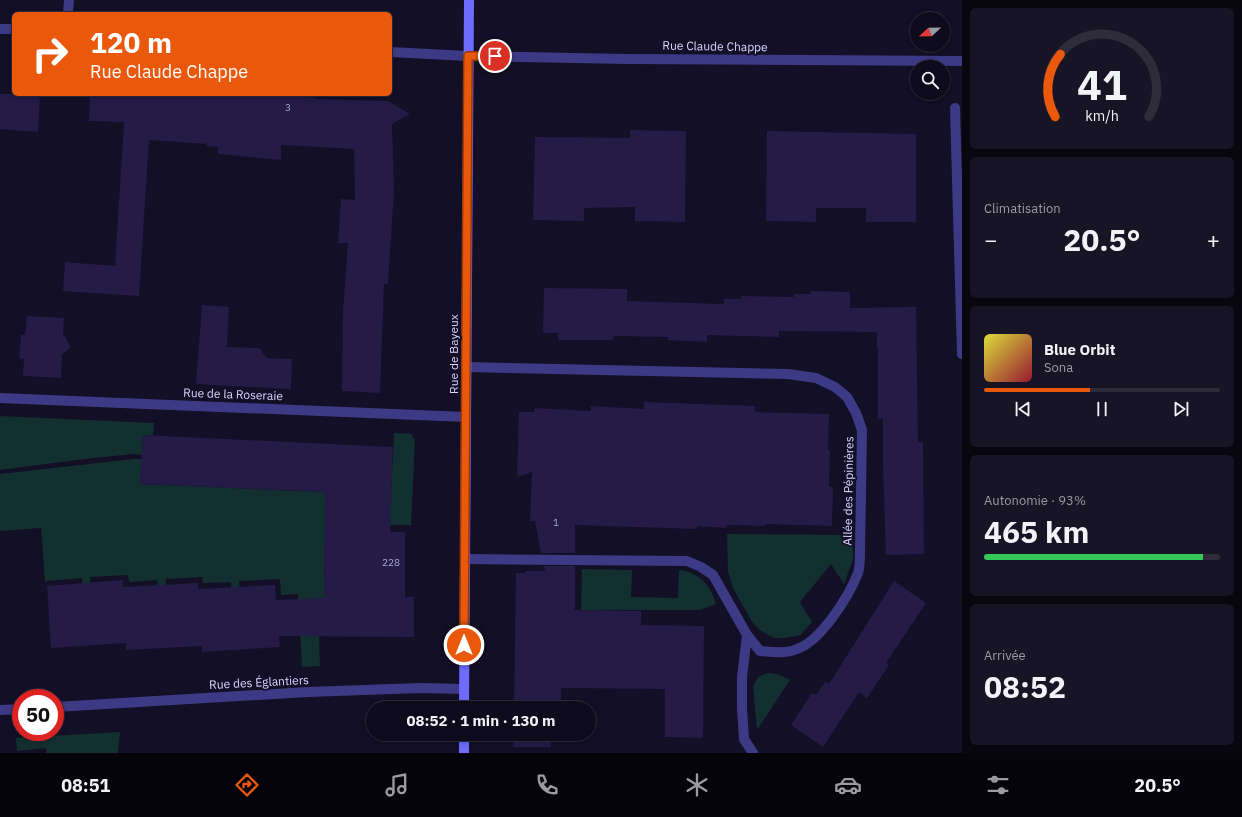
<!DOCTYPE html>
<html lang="fr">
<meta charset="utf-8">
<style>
:root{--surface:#0e0b1c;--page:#171425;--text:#f1f3f6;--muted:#9b9ba3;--line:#2e2b3b;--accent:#ea580c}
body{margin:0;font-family:"IBM Plex Sans",sans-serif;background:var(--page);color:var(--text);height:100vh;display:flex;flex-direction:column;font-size:15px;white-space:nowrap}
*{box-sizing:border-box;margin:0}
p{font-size:13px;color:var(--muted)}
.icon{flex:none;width:22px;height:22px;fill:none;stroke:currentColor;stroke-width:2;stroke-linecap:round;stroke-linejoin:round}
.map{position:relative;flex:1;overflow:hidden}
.side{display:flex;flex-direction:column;gap:8px;padding:8px;background:#08060f;width:280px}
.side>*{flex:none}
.banner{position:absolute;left:12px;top:12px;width:380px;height:84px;border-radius:6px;box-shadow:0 2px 6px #0003,0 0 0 1px var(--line);background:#ea580c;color:#fff;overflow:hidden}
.needle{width:26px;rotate:248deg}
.tools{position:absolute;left:910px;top:12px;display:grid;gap:8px}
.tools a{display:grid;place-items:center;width:40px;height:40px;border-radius:50%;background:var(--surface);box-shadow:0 2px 6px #0003,0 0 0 1px var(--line);font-size:20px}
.speed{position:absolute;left:12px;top:689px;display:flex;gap:8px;font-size:20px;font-weight:700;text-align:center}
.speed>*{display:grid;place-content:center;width:52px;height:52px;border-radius:50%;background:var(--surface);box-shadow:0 2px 6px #0003,0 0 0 1px var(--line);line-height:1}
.speed .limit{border:6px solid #d22;background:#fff;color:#111}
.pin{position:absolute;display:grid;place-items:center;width:34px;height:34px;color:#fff;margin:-17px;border:2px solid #fff;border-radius:50%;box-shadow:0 1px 4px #0007}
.me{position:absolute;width:44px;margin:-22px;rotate:0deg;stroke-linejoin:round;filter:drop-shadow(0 0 3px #0008)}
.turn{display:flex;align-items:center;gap:14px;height:84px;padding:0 12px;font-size:18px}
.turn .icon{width:52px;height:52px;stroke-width:2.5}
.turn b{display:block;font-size:28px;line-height:34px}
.big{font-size:30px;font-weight:800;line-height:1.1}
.side .card{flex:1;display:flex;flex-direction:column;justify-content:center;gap:6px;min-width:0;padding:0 14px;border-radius:6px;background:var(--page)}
.side .dial{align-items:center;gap:0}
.dial svg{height:104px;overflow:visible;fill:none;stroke:var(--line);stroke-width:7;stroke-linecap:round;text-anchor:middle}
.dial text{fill:var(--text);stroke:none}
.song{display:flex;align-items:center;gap:12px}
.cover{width:48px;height:48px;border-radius:6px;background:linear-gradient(135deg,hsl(60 70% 55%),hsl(350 70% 35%))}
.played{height:4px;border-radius:2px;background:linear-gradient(90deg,var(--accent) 45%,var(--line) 45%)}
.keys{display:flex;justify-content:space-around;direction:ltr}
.heat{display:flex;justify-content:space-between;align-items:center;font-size:22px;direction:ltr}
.charge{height:6px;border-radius:3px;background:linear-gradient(90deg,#34c759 93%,var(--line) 0)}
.trip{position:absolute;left:366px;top:701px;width:230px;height:40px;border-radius:20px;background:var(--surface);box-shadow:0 2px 6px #0003,0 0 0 1px var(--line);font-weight:800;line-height:40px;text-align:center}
.tab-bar{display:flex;height:64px;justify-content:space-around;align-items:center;background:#06040b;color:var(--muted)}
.tab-bar .icon{width:28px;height:28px}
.tab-bar .active{color:var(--accent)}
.tab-bar b{font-size:18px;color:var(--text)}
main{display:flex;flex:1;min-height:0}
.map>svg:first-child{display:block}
.green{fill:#12302f}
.building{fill:#241b47}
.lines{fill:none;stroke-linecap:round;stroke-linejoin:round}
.lane{stroke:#3d3a85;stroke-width:10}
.street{stroke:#3d3a85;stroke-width:10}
.secondary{stroke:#6f6bff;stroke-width:10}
.route-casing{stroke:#983908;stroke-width:10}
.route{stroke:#ea580c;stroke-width:7}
.labels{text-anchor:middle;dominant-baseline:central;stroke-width:4;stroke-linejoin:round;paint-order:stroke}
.number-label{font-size:10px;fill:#aca6d1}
.street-label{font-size:12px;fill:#d9d4ff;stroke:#130f26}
</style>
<main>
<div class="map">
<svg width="962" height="753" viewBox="0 0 962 753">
<rect width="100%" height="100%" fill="#130f26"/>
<!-- green -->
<g class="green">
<path d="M 0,416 L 154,423 L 153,435 L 143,435 L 142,455 L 134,454 L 93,458 L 0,470 Z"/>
<path d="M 394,433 L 411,434 L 415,440 L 411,525 L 325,525 L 324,617 L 319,636 L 320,666 L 302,667 L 298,594 L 281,595 L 280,579 L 239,581 L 240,594 L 232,594 L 231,582 L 203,583 L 202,577 L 166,579 L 166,593 L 158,593 L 157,580 L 129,582 L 128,575 L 90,577 L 91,588 L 83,589 L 82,578 L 45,581 L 41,528 L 0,531 L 0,474 L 134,459 L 142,459 L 140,484 L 391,495 Z"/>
<path d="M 727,534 L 853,535 L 853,560 L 844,584 L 831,564 L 800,602 L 812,622 L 800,635 L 786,638 L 774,638 L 761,631 L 752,622 L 733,588 L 728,572 Z"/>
<path d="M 582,569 L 632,570 L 631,597 L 678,598 L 679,570 C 699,572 711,585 716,604 L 700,610 L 581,610 Z"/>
<path d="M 767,673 L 777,674 L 790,680 L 757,730 L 753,686 L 758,677 Z"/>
<path d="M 120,732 L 118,753 L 46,753 L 46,748 L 17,751 L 16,738 Z"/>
</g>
<!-- building -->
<g class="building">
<path d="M 0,94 L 40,94 L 38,132 L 0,129 Z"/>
<path d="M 90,94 L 222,94 L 268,96 L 268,94 L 317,98 L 317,99 L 388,101 L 410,114 L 392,124 L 394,191 L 388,284 L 384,284 L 380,393 L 342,391 L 343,311 L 348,243 L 338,243 L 341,199 L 355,200 L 354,149 L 281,145 L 281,160 L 218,154 L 218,147 L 206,146 L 207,144 L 149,140 L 139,296 L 63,291 L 65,262 L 115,266 L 124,122 L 89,121 Z"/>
<path d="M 630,130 L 686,131 L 685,222 L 635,221 L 635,207 L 584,208 L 584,221 L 533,220 L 535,137 L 630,138 Z"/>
<path d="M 767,131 L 916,134 L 916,222 L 866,222 L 866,208 L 816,208 L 816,222 L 766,221 Z"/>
<path d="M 544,288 L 627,289 L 627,301 L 724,304 L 724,299 L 741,299 L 741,296 L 794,297 L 794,294 L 811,294 L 810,291 L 850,292 L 850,308 L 916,307 L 918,442 L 923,442 L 924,554 L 886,555 L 883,466 L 883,419 L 878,419 L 878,347 L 877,347 L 877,332 L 779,331 L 779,337 L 707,335 L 707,342 L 668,340 L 668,337 L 613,336 L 613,340 L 558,340 L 558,333 L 543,333 Z"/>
<path d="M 202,305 L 229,307 L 227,347 L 259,348 L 267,358 L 292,359 L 291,389 L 196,384 Z"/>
<path d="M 27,316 L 64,318 L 63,334 L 71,347 L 62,355 L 61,378 L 23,376 L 24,359 L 19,358 L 21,335 L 25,335 Z"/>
<path d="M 644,402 L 755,406 L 755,412 L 829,414 L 828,450 L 830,450 L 829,487 L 833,487 L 832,526 L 765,524 L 765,526 L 726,525 L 726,528 L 697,526 L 697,529 L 575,525 L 575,553 L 541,553 L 535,521 L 530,521 L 532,472 L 517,477 L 519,412 L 534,412 L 535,408 L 591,411 L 591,406 L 644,409 Z"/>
<path d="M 143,435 L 393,447 L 390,532 L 405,532 L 405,597 L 414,597 L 414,637 L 279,636 L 280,647 L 202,652 L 202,646 L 126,650 L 126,643 L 51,648 L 47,586 L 123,580 L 123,587 L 198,583 L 198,589 L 275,585 L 276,600 L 324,598 L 325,492 L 140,484 Z"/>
<path d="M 544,566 L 575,566 L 575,610 L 641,611 L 641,625 L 704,626 L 703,738 L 665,737 L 665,689 L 561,688 L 561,708 L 514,708 L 516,573 L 525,573 L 526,571 L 545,571 Z"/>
<path d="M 894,581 L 926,603 L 886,663 L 889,665 L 867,698 L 859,692 L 823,747 L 791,725 L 812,693 L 816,695 L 825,682 L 829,684 Z"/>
<path d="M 514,734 L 561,734 L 560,737 L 551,737 L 551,747 L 513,747 Z"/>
</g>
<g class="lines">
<!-- lane -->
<g class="lane">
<path d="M 68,14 L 69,0"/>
<path d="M 955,108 L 962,354"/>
<path d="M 465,559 L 687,561 L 701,567 L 713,575 L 747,635 L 760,651 C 772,652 786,654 797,649 C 821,641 849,596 858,573 C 860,567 860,558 860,551 L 862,430 L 856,413 L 847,397 L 835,387 L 816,378 L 788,374 L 466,367"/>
<path d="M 747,635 L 742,677 L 742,709 L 744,739 L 753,753"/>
</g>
<!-- street -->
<g class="street">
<path d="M 0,29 L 14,29"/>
<path d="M 390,52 L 468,56 L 627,59 L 962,61"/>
<path d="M 0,398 L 466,417"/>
<path d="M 55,707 L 308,692 L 420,688 L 464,689"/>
<path d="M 0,710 L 21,709"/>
</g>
<!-- secondary -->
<g class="secondary">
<path d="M 464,708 L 469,0"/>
<path d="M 464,753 L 464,734"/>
</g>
</g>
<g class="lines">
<defs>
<path id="route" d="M 464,645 L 468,56 L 495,56"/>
</defs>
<!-- route casing -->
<use href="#route" class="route-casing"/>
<!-- route -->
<use href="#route" class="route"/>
</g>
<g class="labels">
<!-- number labels -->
<g class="number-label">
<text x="288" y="107">3</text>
<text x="556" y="522">1</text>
<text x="391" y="562">228</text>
</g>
<!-- street labels -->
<g class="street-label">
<text transform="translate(715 46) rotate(1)">Rue Claude Chappe</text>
<text transform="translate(453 354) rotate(-90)">Rue de Bayeux</text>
<text transform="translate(233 394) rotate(2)">Rue de la Roseraie</text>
<text transform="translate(848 491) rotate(-89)">Allée des Pépinières</text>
<text transform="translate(259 682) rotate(-3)">Rue des Églantiers</text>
</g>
</g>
</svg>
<div class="tools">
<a><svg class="needle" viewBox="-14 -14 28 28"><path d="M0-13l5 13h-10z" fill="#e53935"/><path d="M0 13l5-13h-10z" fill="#9b9ba3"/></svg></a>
<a><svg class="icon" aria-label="search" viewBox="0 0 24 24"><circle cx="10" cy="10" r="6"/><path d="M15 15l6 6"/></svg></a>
</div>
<div class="speed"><div class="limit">50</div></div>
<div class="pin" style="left:495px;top:56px;background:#d93025"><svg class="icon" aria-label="arrive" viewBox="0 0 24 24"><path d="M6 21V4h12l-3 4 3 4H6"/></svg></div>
<svg class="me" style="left:464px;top:645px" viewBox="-20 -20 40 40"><circle r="17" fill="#ea580c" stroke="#fff" stroke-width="3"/><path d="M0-11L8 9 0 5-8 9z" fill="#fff"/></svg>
<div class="trip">08:52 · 1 min · 130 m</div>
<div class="banner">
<div class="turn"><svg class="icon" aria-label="right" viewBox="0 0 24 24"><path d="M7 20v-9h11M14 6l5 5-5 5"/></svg><div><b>120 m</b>Rue Claude Chappe</div></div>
</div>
</div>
<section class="side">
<div class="card dial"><svg viewBox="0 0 100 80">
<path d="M14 69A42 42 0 1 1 86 69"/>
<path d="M14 69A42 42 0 0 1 18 21" stroke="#ea580c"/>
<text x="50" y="56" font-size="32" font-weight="700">41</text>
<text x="50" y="72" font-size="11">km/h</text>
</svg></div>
<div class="card"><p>Climatisation</p>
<div class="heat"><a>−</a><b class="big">20.5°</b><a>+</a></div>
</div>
<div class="card">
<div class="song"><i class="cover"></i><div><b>Blue Orbit</b><p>Sona</p></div></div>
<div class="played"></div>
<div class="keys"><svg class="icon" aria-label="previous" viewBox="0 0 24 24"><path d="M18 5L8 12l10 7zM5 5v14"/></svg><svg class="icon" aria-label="pause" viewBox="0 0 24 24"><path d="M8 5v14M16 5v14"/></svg><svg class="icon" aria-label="next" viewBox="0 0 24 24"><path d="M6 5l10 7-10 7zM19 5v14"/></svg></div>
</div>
<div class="card"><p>Autonomie · 93%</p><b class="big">465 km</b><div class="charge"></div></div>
<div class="card"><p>Arrivée</p><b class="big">08:52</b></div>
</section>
</main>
<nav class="tab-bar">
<b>08:51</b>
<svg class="icon active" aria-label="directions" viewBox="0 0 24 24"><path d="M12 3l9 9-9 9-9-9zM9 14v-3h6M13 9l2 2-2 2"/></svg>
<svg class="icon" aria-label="music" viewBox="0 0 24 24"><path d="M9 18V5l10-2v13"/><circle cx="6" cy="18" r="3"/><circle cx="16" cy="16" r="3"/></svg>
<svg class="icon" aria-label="phone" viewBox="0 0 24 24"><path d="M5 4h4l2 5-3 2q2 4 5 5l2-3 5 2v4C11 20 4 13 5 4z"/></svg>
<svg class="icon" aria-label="climate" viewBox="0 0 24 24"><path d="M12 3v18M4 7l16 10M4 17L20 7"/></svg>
<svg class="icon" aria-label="car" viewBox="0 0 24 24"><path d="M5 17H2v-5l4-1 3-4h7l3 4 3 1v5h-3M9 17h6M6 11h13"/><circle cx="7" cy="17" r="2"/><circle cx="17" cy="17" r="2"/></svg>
<svg class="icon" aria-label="filters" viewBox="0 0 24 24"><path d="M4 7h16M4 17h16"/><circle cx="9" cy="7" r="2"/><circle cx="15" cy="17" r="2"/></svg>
<b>20.5°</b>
</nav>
